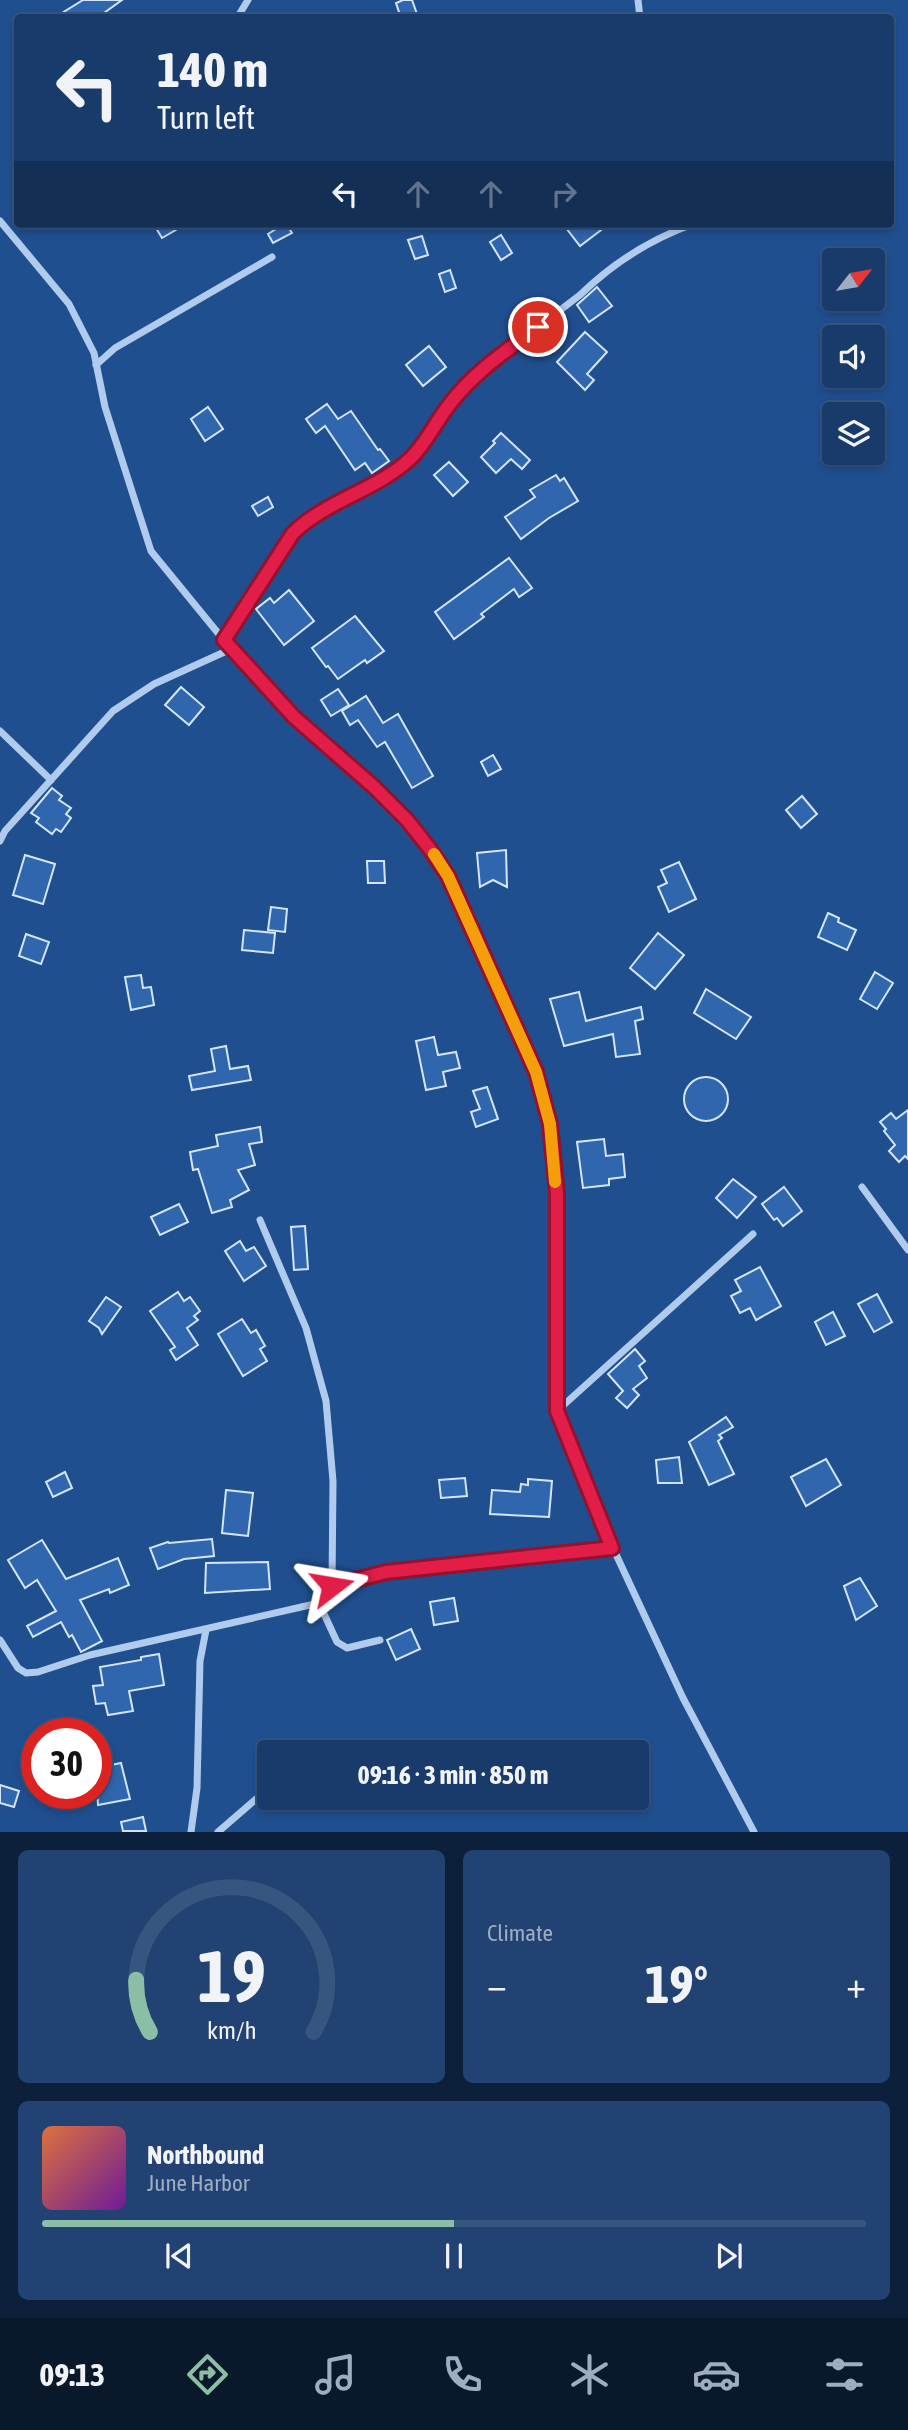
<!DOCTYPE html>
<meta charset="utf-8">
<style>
:root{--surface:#183b6c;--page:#214272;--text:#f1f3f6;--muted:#9fadc2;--line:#36557f;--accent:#8abfa5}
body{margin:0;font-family:"Asap Condensed",sans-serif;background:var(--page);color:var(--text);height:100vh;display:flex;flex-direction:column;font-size:26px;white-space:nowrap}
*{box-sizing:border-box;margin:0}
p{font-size:23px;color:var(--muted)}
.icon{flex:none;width:38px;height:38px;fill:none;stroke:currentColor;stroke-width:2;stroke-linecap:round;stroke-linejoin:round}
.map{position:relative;height:1832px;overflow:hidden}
.drawer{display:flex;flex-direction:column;gap:18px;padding:18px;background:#0d203b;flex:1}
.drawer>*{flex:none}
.guide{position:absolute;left:14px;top:14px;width:880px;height:214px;border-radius:7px;box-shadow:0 4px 10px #0003,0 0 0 2px var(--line);background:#183b6c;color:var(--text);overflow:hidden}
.needle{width:46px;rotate:59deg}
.controls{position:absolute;left:822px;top:248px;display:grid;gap:14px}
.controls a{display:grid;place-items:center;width:63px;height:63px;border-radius:7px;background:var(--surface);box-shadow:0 4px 10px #0003,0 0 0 2px var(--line);font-size:35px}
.speed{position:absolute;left:21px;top:1718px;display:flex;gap:14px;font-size:35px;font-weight:700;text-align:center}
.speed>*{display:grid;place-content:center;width:91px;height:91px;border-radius:50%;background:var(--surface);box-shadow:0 4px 10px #0003,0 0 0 2px var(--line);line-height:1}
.speed .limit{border:10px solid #d22;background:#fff;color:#111}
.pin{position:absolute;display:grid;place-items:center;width:60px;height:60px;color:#fff;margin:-30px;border:4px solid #fff;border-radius:50%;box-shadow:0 2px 7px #0007}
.me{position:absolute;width:77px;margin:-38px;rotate:76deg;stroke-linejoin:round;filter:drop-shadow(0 0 5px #0008)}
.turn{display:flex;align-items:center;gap:24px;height:147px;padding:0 28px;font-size:32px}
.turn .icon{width:91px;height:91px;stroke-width:2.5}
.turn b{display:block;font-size:49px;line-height:60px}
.lanes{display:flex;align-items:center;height:66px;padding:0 28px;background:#0003;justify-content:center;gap:35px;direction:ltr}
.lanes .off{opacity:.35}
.big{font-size:52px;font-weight:700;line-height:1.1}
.drawer .widget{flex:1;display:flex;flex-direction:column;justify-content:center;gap:10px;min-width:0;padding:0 24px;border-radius:10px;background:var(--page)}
.drawer .dial{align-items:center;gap:0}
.dial svg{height:182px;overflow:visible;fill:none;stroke:var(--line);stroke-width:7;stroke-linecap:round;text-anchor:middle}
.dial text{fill:var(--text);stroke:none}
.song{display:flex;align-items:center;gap:21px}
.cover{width:84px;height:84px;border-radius:10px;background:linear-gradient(135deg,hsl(20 70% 55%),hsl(280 70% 35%))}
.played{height:7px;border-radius:4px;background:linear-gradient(90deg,var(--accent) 50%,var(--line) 50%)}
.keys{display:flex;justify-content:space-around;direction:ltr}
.heat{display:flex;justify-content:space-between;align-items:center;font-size:38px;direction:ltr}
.drawer .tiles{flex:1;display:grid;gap:18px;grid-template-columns:1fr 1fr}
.widget:last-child{grid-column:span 2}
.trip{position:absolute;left:257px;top:1740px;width:392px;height:70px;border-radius:7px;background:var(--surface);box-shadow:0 4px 10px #0003,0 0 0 2px var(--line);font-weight:700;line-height:70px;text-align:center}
.tabs{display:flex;height:112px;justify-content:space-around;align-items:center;background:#0a182b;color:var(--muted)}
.tabs .icon{width:49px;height:49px}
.tabs .active{color:var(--accent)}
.tabs b{font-size:32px;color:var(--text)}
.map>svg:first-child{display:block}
.building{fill:#2f66ad;stroke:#d5e5f9;stroke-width:2}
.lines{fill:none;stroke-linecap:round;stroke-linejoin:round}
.minor{stroke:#b0cbed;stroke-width:7}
.route-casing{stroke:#92132f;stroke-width:18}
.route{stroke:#e11d48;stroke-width:12}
.slow{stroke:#f59e0b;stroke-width:12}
</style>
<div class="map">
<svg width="908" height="1832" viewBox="0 0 908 1832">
<rect width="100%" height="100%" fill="#204f90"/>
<!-- building -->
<g class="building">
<path d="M 83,0 L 122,0 L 97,18 L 54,18 Z"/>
<path d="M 403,0 L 412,0 L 417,14 L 401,18 L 396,3 Z"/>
<path d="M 162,224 L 186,224 L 162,238 L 156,228 Z"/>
<path d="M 272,224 L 286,224 L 292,233 L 273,243 L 268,234 L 276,229 Z"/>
<path d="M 563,224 L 609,224 L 580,246 Z"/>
<path d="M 501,235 L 512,253 L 501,260 L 490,242 Z"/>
<path d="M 422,236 L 428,255 L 415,259 L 408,240 Z"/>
<path d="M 450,270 L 456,288 L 445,292 L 439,274 Z"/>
<path d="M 597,287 L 612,306 L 589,322 L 577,305 Z"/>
<path d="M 585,332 L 607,352 L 587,374 L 594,380 L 585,390 L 557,362 Z"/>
<path d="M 429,346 L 446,367 L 423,386 L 406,365 Z"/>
<path d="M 327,404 L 338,419 L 351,411 L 378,450 L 380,449 L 389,461 L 372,473 L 365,463 L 355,470 L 325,426 L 316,433 L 306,419 Z"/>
<path d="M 208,407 L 223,429 L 205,441 L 191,419 Z"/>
<path d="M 501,433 L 530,460 L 522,469 L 511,459 L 496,473 L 481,457 L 495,443 L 493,441 Z"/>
<path d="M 449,462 L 468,482 L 453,496 L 434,475 Z"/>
<path d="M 556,475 L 560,481 L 564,478 L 578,501 L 549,518 L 521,539 L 505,517 L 535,497 L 530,490 Z"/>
<path d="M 268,497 L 273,507 L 258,516 L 252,506 Z"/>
<path d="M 509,558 L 532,588 L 519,597 L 514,589 L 481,614 L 484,617 L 454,639 L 435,612 Z"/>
<path d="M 289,590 L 314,621 L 284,645 L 256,609 L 270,598 L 274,603 Z"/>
<path d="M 355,616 L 384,651 L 367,663 L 365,660 L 338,679 L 328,666 L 326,667 L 312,648 Z"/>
<path d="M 181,687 L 204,707 L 189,725 L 165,705 Z"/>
<path d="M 338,689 L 349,705 L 331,716 L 321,700 Z"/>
<path d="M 366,696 L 383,723 L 398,714 L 433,776 L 412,788 L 385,742 L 377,747 L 358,720 L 350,725 L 342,711 Z"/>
<path d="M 493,755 L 501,769 L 488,776 L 481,762 Z"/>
<path d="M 52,788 L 62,796 L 59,800 L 71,808 L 66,814 L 71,818 L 61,832 L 56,829 L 52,834 L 36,822 L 39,818 L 31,813 Z"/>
<path d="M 802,796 L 817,814 L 801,828 L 786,810 Z"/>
<path d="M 506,850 L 507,887 L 493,880 L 480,887 L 477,853 Z"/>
<path d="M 25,855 L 55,864 L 43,904 L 13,895 Z"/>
<path d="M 367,861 L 384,861 L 385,883 L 368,883 Z"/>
<path d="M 679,862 L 696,899 L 669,912 L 658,887 L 667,883 L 661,870 Z"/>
<path d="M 271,907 L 287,909 L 285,932 L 268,930 Z"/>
<path d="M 828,913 L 839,918 L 838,922 L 856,930 L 847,950 L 818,937 Z"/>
<path d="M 244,930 L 275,933 L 273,953 L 242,950 Z"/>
<path d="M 658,933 L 684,955 L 655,989 L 630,968 Z"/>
<path d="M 26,934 L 49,942 L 41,964 L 19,956 Z"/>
<path d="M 875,972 L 893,983 L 877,1009 L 860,999 Z"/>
<path d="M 141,975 L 143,988 L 151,987 L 154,1005 L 131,1010 L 125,977 Z"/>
<path d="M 706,989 L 751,1017 L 736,1039 L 694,1013 Z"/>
<path d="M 579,992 L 586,1021 L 641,1007 L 643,1019 L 635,1021 L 640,1054 L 616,1057 L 613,1034 L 564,1046 L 550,999 Z"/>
<path d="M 434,1037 L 438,1055 L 456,1052 L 460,1068 L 443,1072 L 446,1086 L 426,1090 L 416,1041 Z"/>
<path d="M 226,1046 L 230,1069 L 248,1066 L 251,1080 L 192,1090 L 189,1076 L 215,1071 L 211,1049 Z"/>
<circle cx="706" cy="1099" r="22"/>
<path d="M 487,1087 L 498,1119 L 476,1127 L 471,1112 L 480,1109 L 473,1091 Z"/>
<path d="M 908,1110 L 908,1159 L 905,1156 L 899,1162 L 889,1151 L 895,1145 L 884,1131 L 886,1129 L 880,1122 L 891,1113 L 896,1119 Z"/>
<path d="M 260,1127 L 262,1142 L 249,1144 L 255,1165 L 238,1170 L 249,1190 L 230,1200 L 232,1207 L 212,1213 L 198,1169 L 193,1170 L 190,1152 L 218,1146 L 216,1135 Z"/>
<path d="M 604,1139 L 606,1156 L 623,1154 L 625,1177 L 609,1179 L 609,1185 L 583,1188 L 577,1142 Z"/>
<path d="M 733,1179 L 756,1197 L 737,1218 L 716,1198 Z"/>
<path d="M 784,1187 L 802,1211 L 783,1226 L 777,1218 L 774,1220 L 762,1204 Z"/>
<path d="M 179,1204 L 188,1222 L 160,1235 L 151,1217 Z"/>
<path d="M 305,1226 L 308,1269 L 294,1270 L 291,1227 Z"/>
<path d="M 240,1241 L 246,1251 L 254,1247 L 266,1266 L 244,1281 L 225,1251 Z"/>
<path d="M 760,1267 L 781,1306 L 756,1320 L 750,1308 L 740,1313 L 731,1296 L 741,1291 L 735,1280 Z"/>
<path d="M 178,1292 L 184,1301 L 190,1297 L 200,1311 L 194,1316 L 198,1320 L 187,1328 L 198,1345 L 176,1360 L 170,1350 L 175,1347 L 150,1311 Z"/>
<path d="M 877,1294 L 892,1322 L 874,1332 L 858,1304 Z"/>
<path d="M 106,1297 L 121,1307 L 102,1334 L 99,1328 L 89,1321 Z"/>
<path d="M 833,1312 L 845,1336 L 826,1345 L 815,1322 Z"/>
<path d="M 242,1319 L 251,1333 L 256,1330 L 265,1346 L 260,1349 L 267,1361 L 243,1376 L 218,1334 Z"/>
<path d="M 635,1349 L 645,1361 L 639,1366 L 647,1378 L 633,1389 L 639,1395 L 627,1408 L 616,1398 L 623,1391 L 608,1374 Z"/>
<path d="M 726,1417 L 733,1427 L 719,1435 L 722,1438 L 718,1441 L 734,1474 L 709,1485 L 689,1442 Z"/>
<path d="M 679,1457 L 682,1483 L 658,1483 L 656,1460 Z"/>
<path d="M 826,1459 L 841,1485 L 806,1506 L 791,1477 Z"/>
<path d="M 65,1472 L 72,1488 L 53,1497 L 46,1482 Z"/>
<path d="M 465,1478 L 467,1496 L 441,1498 L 439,1480 Z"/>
<path d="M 528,1479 L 552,1481 L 549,1517 L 490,1514 L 492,1490 L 520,1492 L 521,1484 L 528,1485 Z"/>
<path d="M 226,1490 L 253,1493 L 248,1536 L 222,1533 Z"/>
<path d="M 212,1539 L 214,1556 L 184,1559 L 158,1569 L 150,1548 L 168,1542 L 169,1543 Z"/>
<path d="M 42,1540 L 66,1579 L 118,1558 L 129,1585 L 110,1593 L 109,1589 L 80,1600 L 102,1641 L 81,1652 L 72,1635 L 69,1637 L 61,1622 L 33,1637 L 27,1626 L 56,1611 L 37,1580 L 25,1588 L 8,1560 Z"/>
<path d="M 268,1562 L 270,1589 L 205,1593 L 206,1563 Z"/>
<path d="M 860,1578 L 877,1606 L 856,1620 L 844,1586 Z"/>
<path d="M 454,1598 L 458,1621 L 434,1625 L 430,1602 Z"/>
<path d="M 411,1629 L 420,1649 L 396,1660 L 387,1640 Z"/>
<path d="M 159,1654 L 164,1685 L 129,1691 L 133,1711 L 108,1715 L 105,1703 L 96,1704 L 93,1686 L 103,1685 L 100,1667 L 141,1660 L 141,1657 Z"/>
<path d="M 121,1763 L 130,1799 L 98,1805 L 96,1768 Z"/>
<path d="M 0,1785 L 19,1791 L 14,1807 L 0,1803 Z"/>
<path d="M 143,1817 L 146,1831 L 123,1831 L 121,1822 Z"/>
</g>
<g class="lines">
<!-- minor -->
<g class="minor">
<path d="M 638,0 L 640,18"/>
<path d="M 237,18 L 248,0"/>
<path d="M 891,139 L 892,139"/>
<path d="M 0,221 L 69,304 L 94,353 L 105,407 L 151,551 L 231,649 L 294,717 L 374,787 L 407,820 L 430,849 L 448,876 L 535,1072 L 550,1124 L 557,1194 L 557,1411 L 613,1548 L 683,1698 L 754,1832"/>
<path d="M 96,365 L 115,348 L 272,257"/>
<path d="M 224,640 L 293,533 L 308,518 L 391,474 L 412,457 L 428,438 L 448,405 L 474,376 L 580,295 C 612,264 651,239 693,224"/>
<path d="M 0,731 L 51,780"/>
<path d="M 0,841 L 5,831 L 113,711 L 154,684 L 231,649"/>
<path d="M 862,1187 L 908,1250"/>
<path d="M 260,1220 L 306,1328 L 326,1401 L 333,1481 L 332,1586"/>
<path d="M 557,1411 L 753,1234"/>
<path d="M 319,1603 L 337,1642 L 347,1648 L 380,1640"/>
<path d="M 0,1640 L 18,1668 L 26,1673 L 38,1672 L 90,1655 L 319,1603 L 332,1586 L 386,1572 L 613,1548"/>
<path d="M 191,1832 L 197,1788 L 200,1661 L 206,1630"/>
<path d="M 218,1832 L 270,1787"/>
</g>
</g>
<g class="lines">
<defs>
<path id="route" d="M 332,1586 L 386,1572 L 612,1548 L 557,1411 L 557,1194 L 550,1124 L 536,1072 L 448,876 L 430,849 L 407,820 L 374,787 L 294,717 L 224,640 L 293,533 C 327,500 377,490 411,458 C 427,442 435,423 449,405 C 473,373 506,351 538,327"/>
</defs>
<!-- route casing -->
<use href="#route" class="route-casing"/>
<!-- route -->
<use href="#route" class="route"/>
<!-- slow -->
<path class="slow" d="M 434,854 L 448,876 L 536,1072 L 550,1124 L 555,1182"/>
</g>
</svg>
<div class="controls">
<a><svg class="needle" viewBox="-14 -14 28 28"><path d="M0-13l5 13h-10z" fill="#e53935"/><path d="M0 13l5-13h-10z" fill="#9fadc2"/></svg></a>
<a><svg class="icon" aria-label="sound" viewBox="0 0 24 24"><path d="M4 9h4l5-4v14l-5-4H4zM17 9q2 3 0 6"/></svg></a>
<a><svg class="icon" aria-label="layers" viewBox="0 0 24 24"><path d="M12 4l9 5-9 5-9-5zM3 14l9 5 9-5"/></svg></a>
</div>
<div class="speed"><div class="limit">30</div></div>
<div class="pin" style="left:538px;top:327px;background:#d93025"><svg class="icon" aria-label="arrive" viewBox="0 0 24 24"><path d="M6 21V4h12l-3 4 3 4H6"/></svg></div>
<svg class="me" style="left:332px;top:1586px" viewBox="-20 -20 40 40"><path d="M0-17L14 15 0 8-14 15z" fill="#e11d48" stroke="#fff" stroke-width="4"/></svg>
<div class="trip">09:16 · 3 min · 850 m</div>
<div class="guide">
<div class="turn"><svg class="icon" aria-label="left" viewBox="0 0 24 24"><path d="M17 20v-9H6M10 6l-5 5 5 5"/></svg><div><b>140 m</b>Turn left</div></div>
<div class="lanes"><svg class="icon" aria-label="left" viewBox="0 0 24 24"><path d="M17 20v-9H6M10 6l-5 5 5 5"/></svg><svg class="icon off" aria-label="ahead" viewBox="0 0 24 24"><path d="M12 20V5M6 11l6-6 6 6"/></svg><svg class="icon off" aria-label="ahead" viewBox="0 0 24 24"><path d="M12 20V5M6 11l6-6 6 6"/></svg><svg class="icon off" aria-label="right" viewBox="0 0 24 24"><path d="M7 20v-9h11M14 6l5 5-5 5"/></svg></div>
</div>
</div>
<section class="drawer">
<div class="tiles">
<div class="widget dial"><svg viewBox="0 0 100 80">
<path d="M14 69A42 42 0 1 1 86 69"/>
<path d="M14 69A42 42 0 0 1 8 46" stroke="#8abfa5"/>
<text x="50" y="56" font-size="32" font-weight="700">19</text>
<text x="50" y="72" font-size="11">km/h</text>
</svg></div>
<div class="widget"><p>Climate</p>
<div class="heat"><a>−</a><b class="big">19°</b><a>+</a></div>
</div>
<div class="widget">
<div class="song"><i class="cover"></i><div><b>Northbound</b><p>June Harbor</p></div></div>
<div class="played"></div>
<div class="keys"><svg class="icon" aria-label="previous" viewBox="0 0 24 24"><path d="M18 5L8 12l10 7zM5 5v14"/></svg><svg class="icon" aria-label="pause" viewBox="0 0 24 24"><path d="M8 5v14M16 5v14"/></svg><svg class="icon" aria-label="next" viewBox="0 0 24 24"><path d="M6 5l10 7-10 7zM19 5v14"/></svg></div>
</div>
</div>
</section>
<nav class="tabs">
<b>09:13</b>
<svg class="icon active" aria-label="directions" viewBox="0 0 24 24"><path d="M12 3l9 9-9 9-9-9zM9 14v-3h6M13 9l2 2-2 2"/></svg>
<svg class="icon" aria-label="music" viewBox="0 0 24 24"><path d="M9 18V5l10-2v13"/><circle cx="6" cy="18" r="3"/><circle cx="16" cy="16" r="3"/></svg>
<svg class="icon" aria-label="phone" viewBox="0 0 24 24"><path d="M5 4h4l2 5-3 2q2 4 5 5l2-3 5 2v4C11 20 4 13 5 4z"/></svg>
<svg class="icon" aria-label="climate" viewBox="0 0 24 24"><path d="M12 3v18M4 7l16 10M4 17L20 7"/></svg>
<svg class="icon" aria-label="car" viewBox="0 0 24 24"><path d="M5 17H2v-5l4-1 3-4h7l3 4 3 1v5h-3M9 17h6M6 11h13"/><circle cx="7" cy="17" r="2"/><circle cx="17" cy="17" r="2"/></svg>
<svg class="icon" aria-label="filters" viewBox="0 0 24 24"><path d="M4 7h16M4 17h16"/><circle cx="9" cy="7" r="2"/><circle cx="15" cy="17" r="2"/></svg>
</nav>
